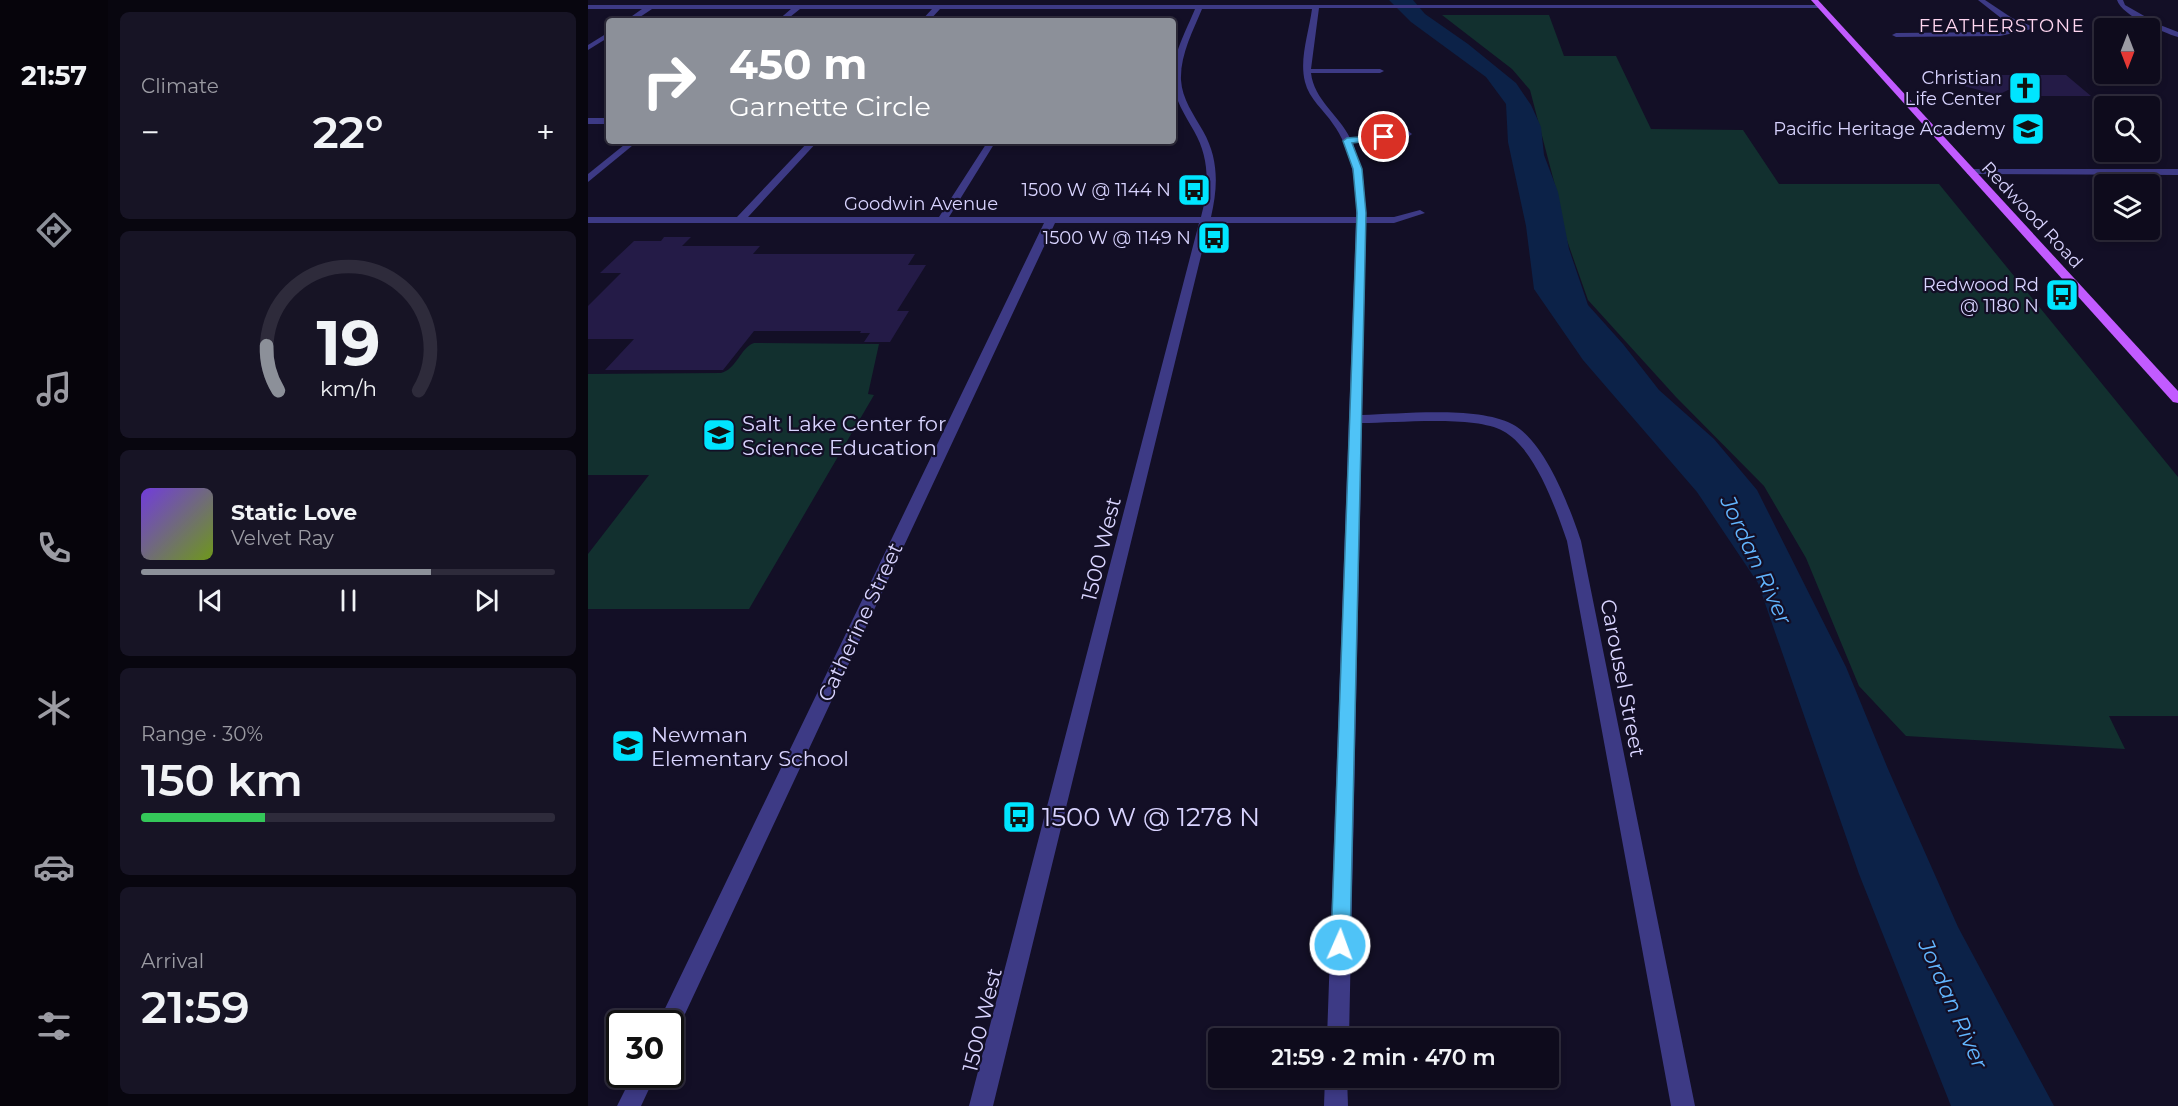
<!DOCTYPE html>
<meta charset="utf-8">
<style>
:root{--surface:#0e0b1c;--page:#171425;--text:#f1f3f6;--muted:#9b9ba3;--line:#2e2b3b;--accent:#8c9099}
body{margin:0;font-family:Montserrat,sans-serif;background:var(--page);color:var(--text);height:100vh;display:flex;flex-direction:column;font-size:22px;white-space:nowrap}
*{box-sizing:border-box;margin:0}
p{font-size:20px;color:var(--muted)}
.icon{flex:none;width:33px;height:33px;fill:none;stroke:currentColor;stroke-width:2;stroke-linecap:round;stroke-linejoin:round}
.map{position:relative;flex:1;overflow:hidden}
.drawer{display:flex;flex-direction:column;gap:12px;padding:12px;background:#08060f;width:480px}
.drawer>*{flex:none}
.guide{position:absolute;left:18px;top:18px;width:570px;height:126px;border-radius:6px;box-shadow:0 3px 9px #0003,0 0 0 2px var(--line);background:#8c9099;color:#fff;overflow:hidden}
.needle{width:39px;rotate:180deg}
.controls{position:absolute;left:1506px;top:18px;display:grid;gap:12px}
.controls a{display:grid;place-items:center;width:66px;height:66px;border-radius:6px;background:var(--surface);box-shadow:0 3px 9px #0003,0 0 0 2px var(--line);font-size:30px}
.speed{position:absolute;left:18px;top:1010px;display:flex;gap:12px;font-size:30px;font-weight:700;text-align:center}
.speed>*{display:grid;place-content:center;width:78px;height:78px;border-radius:50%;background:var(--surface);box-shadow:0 3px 9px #0003,0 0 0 2px var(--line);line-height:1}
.speed .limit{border:3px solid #111;border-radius:9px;background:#fff;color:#111}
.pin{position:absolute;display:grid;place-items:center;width:51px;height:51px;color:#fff;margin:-26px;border:3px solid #fff;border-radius:50%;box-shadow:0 2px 6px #0007}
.me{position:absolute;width:66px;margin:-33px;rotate:2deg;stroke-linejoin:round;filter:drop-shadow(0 0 4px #0008)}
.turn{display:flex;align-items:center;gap:21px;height:126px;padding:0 24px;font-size:27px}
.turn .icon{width:78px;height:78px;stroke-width:2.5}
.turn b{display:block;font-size:42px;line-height:51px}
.big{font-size:45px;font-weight:600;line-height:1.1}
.drawer .tile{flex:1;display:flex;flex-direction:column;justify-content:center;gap:9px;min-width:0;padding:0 21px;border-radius:9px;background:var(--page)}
.drawer .dial{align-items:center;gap:0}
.dial svg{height:156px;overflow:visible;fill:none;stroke:var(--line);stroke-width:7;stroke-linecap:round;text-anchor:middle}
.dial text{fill:var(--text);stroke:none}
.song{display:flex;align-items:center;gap:18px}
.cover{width:72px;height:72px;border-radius:9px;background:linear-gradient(135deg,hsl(260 70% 55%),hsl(80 70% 35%))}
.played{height:6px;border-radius:3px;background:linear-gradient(90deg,var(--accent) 70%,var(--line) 70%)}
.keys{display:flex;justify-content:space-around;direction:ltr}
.heat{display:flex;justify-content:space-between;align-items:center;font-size:33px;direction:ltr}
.charge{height:9px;border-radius:4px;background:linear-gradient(90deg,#34c759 30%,var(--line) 0)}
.trip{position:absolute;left:620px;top:1028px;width:351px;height:60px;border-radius:6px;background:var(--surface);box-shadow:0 3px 9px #0003,0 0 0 2px var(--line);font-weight:600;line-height:60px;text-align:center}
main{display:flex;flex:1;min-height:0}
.tabs{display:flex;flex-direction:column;width:108px;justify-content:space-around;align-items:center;background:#06040b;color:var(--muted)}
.tabs .icon{width:42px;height:42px}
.tabs .active{color:var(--accent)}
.tabs b{font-size:27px;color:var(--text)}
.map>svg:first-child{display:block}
.green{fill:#12302f}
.water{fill:#0c2248}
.building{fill:#241b47}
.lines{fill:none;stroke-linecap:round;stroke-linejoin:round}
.minor{fill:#3d3a85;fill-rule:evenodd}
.major{fill:#c25bff;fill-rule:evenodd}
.route{fill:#4fc3f7;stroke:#337fa1;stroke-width:1.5}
.labels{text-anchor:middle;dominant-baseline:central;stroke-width:4.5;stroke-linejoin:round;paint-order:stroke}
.far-neighbourhood-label{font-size:18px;letter-spacing:1.5px;fill:#ffd6f0;stroke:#130f26}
.far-poi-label{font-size:18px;fill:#d9d4ff;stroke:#130f26;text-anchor:end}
.far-street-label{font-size:18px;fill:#d9d4ff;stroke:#130f26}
.poi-label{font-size:21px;fill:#d9d4ff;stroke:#130f26;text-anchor:start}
.street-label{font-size:21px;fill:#d9d4ff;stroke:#130f26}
.water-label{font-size:22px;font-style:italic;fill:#62b6ff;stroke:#130f26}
.near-poi-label{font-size:26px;fill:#d9d4ff;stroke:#130f26;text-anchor:start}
</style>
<main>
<nav class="tabs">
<b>21:57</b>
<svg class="icon active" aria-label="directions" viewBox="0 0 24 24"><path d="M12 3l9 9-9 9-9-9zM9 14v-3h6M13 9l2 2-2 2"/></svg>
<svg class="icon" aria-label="music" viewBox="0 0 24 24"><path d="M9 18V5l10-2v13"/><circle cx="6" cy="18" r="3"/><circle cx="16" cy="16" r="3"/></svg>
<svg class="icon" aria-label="phone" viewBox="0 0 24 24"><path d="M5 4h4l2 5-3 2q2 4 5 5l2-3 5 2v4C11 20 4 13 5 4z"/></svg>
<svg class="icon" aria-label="climate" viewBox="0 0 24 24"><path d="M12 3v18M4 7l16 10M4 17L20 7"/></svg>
<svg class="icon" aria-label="car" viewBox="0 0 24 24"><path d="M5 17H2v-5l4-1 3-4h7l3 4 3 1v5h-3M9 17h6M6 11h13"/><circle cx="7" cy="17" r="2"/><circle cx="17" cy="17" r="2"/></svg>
<svg class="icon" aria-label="filters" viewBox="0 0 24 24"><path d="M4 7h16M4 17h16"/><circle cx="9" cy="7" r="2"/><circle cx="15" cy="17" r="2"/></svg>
</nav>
<section class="drawer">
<div class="tile"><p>Climate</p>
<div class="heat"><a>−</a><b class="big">22°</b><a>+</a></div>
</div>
<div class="tile dial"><svg viewBox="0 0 100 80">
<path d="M14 69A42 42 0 1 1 86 69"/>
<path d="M14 69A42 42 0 0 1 8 46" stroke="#8c9099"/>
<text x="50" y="56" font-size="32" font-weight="700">19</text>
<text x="50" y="72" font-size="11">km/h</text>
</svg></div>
<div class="tile">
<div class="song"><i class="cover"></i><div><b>Static Love</b><p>Velvet Ray</p></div></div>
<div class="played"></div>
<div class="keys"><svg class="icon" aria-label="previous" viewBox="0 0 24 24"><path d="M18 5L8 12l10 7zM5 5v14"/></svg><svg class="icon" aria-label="pause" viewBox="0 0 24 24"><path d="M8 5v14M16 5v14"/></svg><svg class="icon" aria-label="next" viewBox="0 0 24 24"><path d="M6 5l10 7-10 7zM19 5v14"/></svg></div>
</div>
<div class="tile"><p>Range · 30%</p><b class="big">150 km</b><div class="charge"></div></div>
<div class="tile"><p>Arrival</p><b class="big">21:59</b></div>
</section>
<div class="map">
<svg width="1590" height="1106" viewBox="0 0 1590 1106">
<rect width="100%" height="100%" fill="#130f26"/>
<!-- green -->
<g class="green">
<path d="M 854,15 L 961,15 L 976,56 L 1028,56 L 1063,129 L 1155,130 L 1191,184 L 1351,184 L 1590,477 L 1590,716 L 1521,716 L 1537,749 L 1318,736 L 1271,686 L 1218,558 L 1176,486 L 1088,397 L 1000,300 L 976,232 L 969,193 L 942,90 L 924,69 Z"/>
<path d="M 166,343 L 291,344 L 280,394 L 286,395 L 161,609 L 0,609 L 0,554 L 61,475 L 0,475 L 0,374 L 133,373 C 149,369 152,348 166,343 Z"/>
</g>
<!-- water -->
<path class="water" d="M 801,0 L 825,0 L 837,14 L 880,44 L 928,83 L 943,105 L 953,127 L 956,155 L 970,192 L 981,249 L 1000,305 L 1035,344 L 1071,390 L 1126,439 L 1169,490 L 1258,667 L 1300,769 L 1370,927 L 1466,1106 L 1363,1106 L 1271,874 L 1170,583 L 1109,492 L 995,360 L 946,289 L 938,226 L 920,142 L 918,104 L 898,77 L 823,22 Z"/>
<!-- building -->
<g class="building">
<path d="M 1389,75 L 1478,75 L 1503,96 L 1442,96 L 1439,93 L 1420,90 L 1410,95 L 1372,85 Z"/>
<path d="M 76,237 L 103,237 L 94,246 L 172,246 L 165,254 L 327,254 L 320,265 L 338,265 L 309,311 L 321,311 L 302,342 L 276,342 L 282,333 L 272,333 L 273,331 L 166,331 L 135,370 L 17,370 L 46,339 L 0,339 L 0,306 L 33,273 L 12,273 L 46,241 L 73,241 Z"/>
</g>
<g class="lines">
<!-- minor -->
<g class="minor">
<path d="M 1390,0 L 1397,0 L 1424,18 L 1448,28 L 1412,36 L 1308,37 L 1304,35 L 1308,33 L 1412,32 L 1435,27 L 1418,22 Z"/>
<path d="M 1529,0 L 1535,0 L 1537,5 L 1572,25 L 1590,32 L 1590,37 C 1574,32 1534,16 1529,0 Z"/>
<path d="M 0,5 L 1234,5 L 1232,8 L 731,8 L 723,69 L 792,69 L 796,71 L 792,73 L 723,73 C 726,100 751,115 762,138 L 820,131 L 824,134 L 820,137 L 765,143 L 775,177 L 778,217 L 806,217 L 832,210 L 837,213 L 806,223 L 778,223 L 774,415 C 814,414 889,406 924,424 C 957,441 982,508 993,541 L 1107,1106 L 1083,1106 L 979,541 C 968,509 947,448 915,431 C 887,415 808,423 774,423 L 761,1038 L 739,1038 L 768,223 L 621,223 L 405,1106 L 381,1106 L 611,223 L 467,223 L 89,1031 L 82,1033 L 82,1023 L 70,1023 L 456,223 L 0,223 L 0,217 L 149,217 L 221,141 L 230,141 L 160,217 L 351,217 L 400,141 L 408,141 L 361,217 L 613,217 C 621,187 622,159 606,131 C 597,115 586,99 585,80 C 584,55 598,31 607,9 L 352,9 L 341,21 L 333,21 L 344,9 L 212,9 L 197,21 L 189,21 L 203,9 L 64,9 L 46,21 L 37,21 L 54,9 L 0,9 ZM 614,9 L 724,9 C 721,32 711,59 717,82 C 721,99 736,110 745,124 C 764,150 769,185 768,217 L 623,217 C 630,187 631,159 615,131 C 606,115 594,99 593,80 C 592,55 605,31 614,9 Z"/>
<path d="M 21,32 L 21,37 L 0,50 L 0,45 Z"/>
<rect x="0" y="118" width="21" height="6"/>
<path d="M 41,141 L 50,141 L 0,182 L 0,174 Z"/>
<path d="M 1382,169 L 1590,169 L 1590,175 L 1379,174 L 1379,170 Z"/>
<path d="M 45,1074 L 68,1074 L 53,1106 L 29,1106 Z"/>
<path d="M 737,1077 L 759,1077 L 760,1106 L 736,1106 Z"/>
</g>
<!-- major -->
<path class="major" d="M 1223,0 L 1230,0 L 1590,391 L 1590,403 L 1585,402 Z"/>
</g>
<!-- route -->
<path class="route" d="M 796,135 L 799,135 L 799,139 L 764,143 L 774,169 L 778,213 L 762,945 L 759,952 L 752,954 L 746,952 L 743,945 L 769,213 L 765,169 L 755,141 L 759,138 Z"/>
<!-- icons -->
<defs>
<symbol id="church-square" viewBox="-11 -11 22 22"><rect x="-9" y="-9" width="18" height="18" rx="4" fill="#00e5ff" stroke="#130f26"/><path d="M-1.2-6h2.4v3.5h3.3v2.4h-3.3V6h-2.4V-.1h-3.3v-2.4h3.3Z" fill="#111"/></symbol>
<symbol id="school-square" viewBox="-11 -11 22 22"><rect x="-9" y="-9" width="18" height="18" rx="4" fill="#00e5ff" stroke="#130f26"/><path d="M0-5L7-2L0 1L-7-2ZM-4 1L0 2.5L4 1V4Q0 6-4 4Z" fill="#111"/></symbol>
<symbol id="bus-square" viewBox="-11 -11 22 22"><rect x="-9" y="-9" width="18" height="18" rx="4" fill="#00e5ff" stroke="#130f26"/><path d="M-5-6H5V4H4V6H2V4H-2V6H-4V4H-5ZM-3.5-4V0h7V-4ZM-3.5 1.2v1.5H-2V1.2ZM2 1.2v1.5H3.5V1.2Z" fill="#111"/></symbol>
</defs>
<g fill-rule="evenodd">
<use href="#church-square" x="1418" y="69" width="38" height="38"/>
<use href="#school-square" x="1421" y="110" width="38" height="38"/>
<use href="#bus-square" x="587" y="171" width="38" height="38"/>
<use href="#bus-square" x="607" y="219" width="38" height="38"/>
<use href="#bus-square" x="1455" y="276" width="38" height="38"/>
<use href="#school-square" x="112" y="416" width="38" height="38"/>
<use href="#school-square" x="21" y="727" width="38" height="38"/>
<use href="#bus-square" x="412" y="798" width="38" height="38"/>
</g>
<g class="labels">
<!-- far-neighbourhood labels -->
<g class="far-neighbourhood-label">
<text x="1414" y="26">FEATHERSTONE</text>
</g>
<!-- far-poi labels -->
<g class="far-poi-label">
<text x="1414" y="78">Christian<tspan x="1414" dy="21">Life Center</tspan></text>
<text x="1417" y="129">Pacific Heritage Academy</text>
<text x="583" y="190">1500 W @ 1144 N</text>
<text x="603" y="238">1500 W @ 1149 N</text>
<text x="1451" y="285">Redwood Rd<tspan x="1451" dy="21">@ 1180 N</tspan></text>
</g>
<!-- far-street labels -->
<g class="far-street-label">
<text x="333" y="204">Goodwin Avenue</text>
<text transform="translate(1444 215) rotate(47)">Redwood Road</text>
</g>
<!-- poi labels -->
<g class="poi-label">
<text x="154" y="423">Salt Lake Center for<tspan x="154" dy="24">Science Education</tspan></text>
<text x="63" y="734">Newman<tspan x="63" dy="24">Elementary School</tspan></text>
</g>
<!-- street labels -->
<g class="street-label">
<text transform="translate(513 549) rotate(-76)">1500 West</text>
<text transform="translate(272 622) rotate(-65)">Catherine Street</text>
<text transform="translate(1035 678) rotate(79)">Carousel Street</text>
<text transform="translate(394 1020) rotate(-76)">1500 West</text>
</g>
<!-- water labels -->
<g class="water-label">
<text transform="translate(1168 560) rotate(65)">Jordan River</text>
<text transform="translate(1365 1004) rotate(66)">Jordan River</text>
</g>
<!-- near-poi labels -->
<g class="near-poi-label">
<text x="454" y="817">1500 W @ 1278 N</text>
</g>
</g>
</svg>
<div class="controls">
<a><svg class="needle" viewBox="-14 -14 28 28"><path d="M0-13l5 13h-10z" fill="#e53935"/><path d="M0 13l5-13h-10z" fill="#9b9ba3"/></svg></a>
<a><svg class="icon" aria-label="search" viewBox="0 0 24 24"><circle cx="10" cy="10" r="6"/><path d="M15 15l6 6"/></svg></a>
<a><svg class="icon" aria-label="layers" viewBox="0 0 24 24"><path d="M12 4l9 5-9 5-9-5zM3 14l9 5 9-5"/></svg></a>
</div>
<div class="speed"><div class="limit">30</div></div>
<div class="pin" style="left:796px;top:137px;background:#d93025"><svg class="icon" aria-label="arrive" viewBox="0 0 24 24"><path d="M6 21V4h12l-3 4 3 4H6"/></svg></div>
<svg class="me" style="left:752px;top:945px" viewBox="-20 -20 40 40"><circle r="17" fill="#4fc3f7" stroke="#fff" stroke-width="3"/><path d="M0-11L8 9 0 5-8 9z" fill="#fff"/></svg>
<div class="trip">21:59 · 2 min · 470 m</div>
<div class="guide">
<div class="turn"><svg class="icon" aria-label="right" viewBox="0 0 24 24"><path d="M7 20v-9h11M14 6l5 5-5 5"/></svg><div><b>450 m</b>Garnette Circle</div></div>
</div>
</div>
</main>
